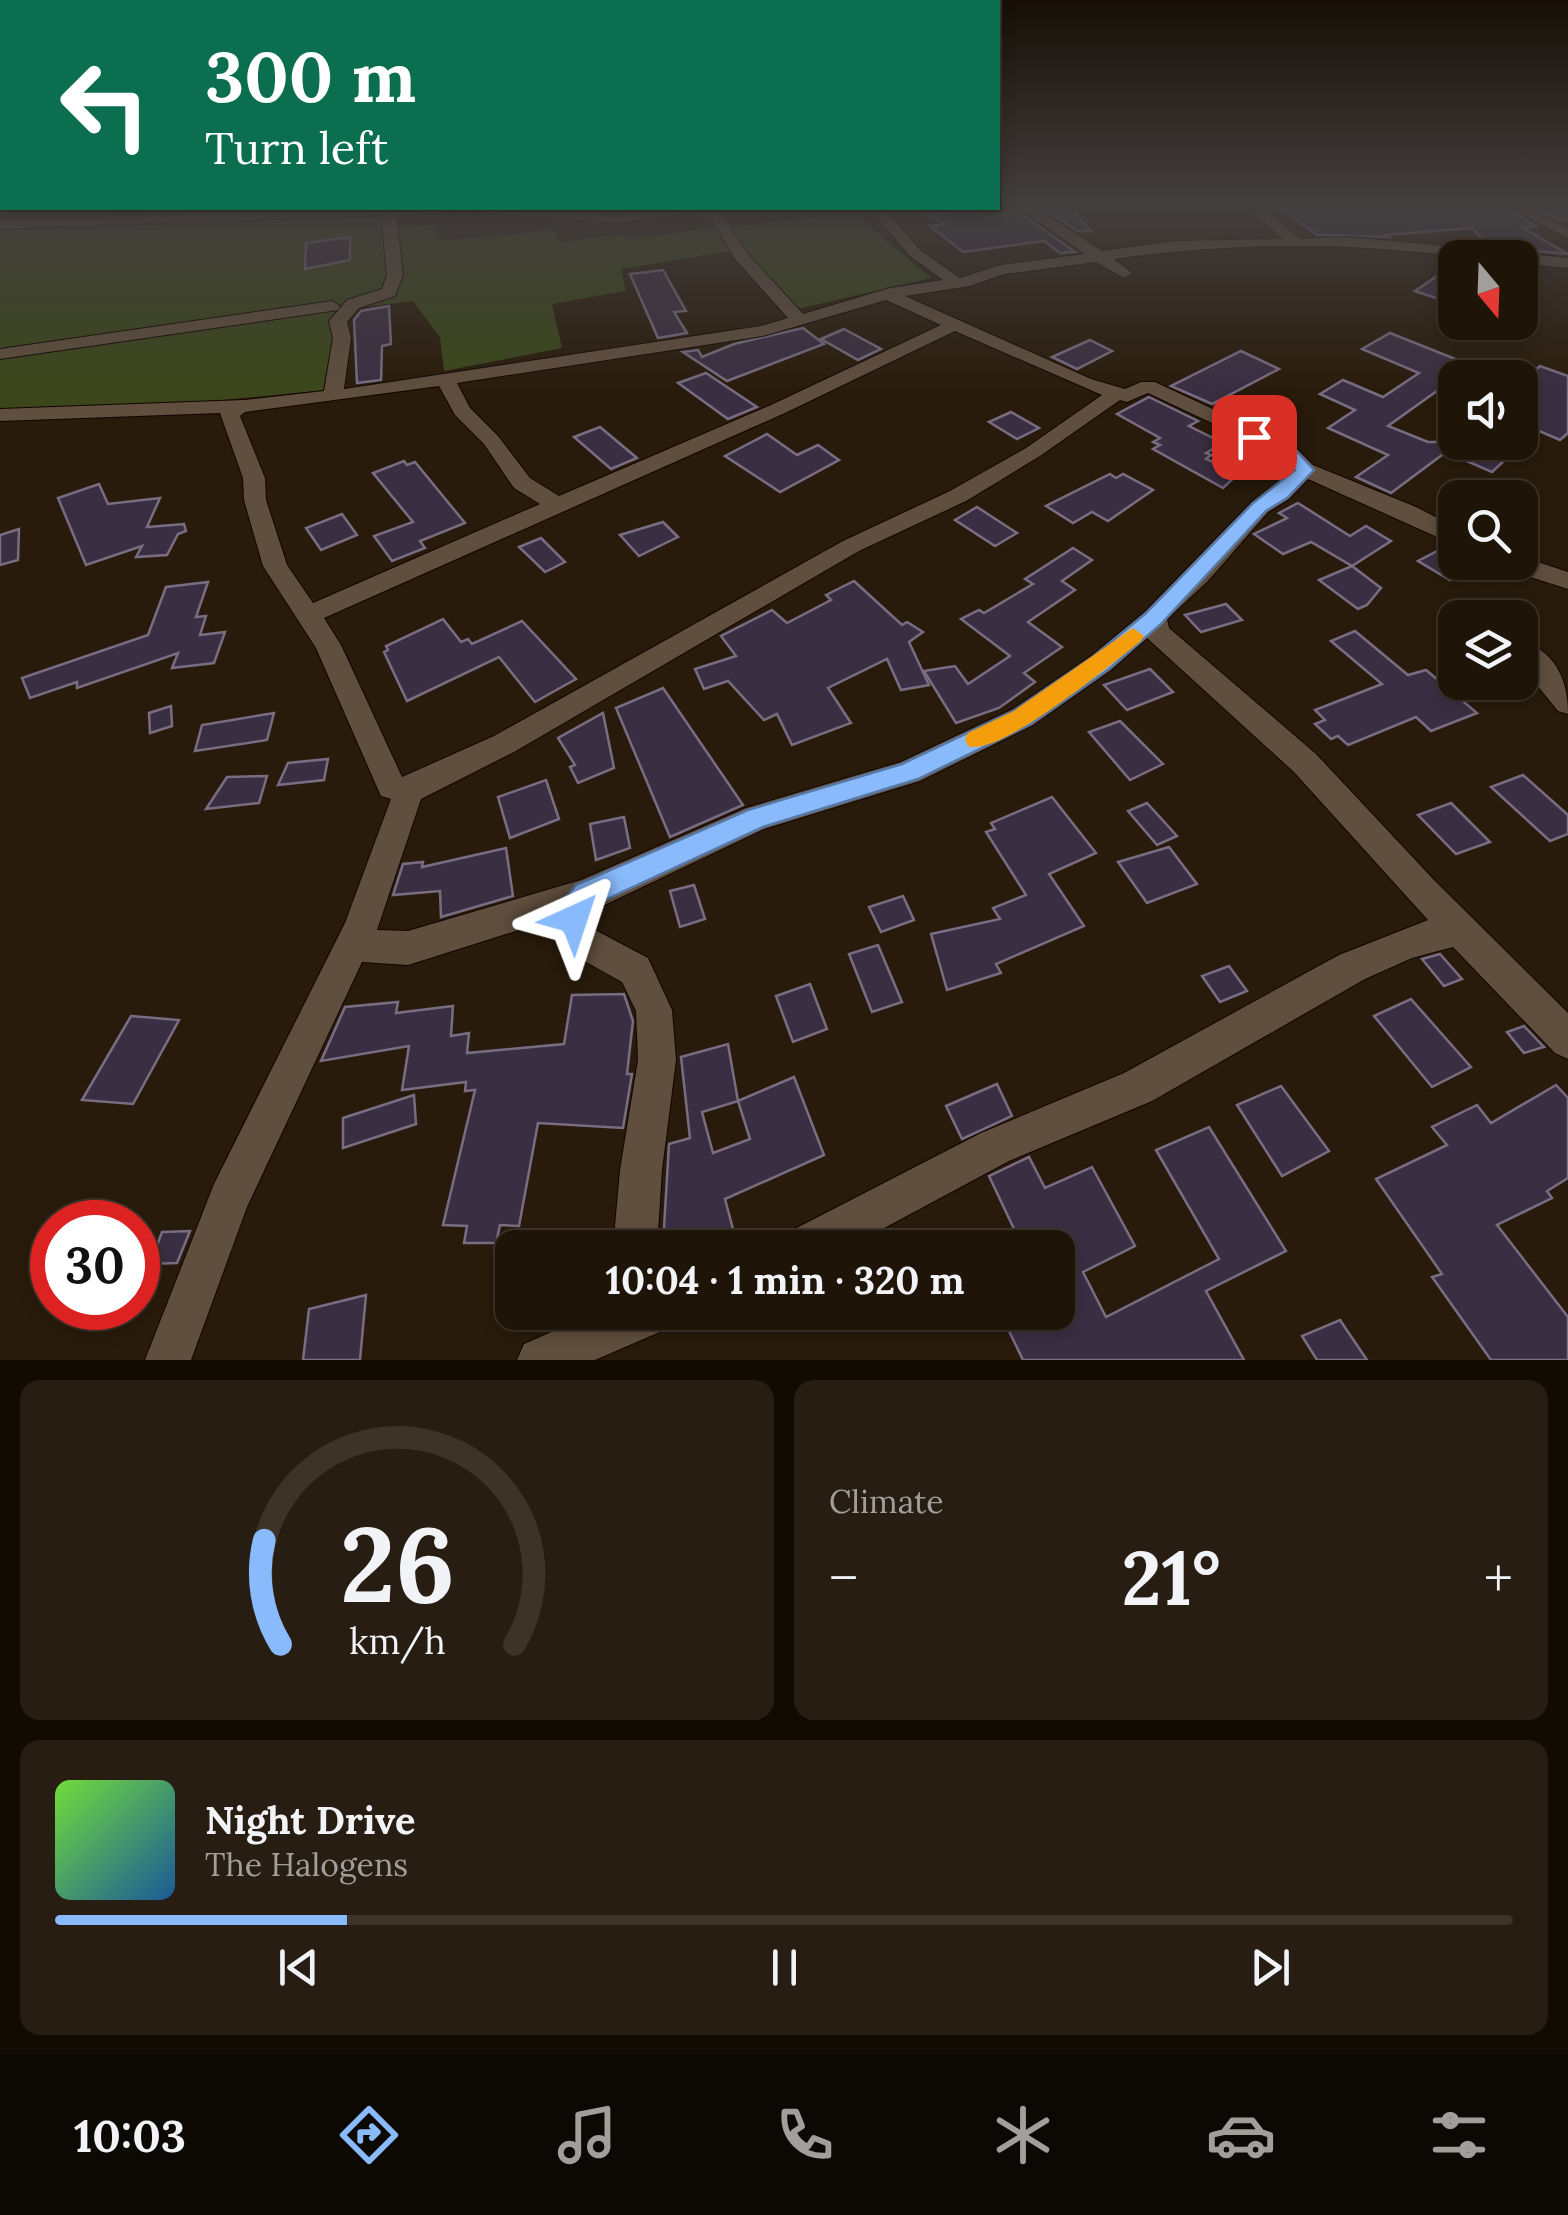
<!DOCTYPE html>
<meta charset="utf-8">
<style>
:root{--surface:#1f1408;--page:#271d12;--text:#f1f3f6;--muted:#a19e9c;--line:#3c3329;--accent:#89bafc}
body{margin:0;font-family:Lora,serif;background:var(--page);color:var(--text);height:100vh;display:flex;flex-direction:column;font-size:38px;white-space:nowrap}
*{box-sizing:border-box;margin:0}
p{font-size:32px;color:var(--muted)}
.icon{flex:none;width:55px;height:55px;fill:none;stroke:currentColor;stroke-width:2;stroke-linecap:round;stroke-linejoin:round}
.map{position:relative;height:1360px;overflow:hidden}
.panel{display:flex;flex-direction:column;gap:20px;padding:20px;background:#110b04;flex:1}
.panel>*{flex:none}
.banner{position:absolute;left:0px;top:0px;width:1000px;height:210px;box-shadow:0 5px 15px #0003,0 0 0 2px var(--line);background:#0b6e4f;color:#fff;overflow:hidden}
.needle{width:65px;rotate:161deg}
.controls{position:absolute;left:1438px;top:240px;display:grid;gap:20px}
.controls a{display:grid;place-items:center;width:100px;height:100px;border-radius:20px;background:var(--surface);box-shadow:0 5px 15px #0003,0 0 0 2px var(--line);font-size:50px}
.speed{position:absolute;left:30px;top:1200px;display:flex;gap:20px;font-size:50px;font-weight:700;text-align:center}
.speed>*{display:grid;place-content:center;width:130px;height:130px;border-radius:50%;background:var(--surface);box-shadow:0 5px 15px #0003,0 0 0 2px var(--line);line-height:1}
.speed .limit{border:15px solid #d22;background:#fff;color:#111}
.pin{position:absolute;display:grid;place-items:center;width:85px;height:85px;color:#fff;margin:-42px;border-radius:20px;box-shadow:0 5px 15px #0006}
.me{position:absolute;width:110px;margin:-55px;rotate:42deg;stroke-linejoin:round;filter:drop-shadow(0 0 8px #0008)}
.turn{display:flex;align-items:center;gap:35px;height:210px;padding:0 40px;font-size:45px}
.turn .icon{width:130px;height:130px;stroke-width:2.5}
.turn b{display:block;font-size:70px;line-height:85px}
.big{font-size:75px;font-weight:700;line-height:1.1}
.panel .tile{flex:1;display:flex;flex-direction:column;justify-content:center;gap:15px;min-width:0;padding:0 35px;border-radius:20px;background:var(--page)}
.panel .dial{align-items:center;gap:0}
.dial svg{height:260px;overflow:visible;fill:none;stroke:var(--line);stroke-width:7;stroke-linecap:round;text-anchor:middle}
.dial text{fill:var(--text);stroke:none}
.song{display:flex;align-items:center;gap:30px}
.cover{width:120px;height:120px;border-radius:15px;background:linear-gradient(135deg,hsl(100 70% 55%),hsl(210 70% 35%))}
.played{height:10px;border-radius:5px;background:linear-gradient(90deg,var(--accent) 20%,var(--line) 20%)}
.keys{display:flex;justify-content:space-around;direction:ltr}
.heat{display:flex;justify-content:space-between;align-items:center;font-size:55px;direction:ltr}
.panel .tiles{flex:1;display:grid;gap:20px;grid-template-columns:1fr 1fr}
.tile:last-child{grid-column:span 2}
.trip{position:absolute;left:495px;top:1230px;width:580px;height:100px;border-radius:20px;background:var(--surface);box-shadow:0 5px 15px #0003,0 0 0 2px var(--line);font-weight:700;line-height:100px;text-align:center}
.tab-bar{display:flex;height:160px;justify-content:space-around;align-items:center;background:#0c0803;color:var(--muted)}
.tab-bar .icon{width:70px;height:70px}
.tab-bar .current{color:var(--accent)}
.tab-bar b{font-size:45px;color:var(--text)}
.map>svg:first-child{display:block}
.green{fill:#3b471a}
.building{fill:#3a2f42;stroke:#786d82;stroke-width:2.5;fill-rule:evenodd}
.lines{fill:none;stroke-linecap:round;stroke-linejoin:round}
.minor-casing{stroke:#110500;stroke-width:2}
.minor{fill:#604f3e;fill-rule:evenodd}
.route{fill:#89bafc;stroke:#5979a4;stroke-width:2.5}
.slow{fill:#f59e0b}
</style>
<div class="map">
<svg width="1568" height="1360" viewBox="0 0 1568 1360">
<rect width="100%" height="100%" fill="#291b0b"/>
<!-- green -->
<path class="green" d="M 854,213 L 931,278 L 793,310 L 743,249 L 621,269 L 626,291 L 552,304 L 562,348 L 444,371 L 440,337 L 413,301 L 340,310 L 326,390 L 99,412 L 0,416 L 0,230 L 192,218 L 381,217 L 382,228 L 432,224 L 442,241 L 554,230 L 560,242 L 623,234 L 628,238 Z"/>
<!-- building -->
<g class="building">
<path d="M 1041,203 L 1065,203 L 1091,231 L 1078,231 L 1044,209 Z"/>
<path d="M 1298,203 L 1497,203 L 1536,226 L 1523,228 L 1568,254 L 1489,247 L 1472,228 L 1386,235 L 1389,237 L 1317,235 L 1282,209 L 1306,208 Z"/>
<path d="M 1525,203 L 1568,203 L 1568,219 L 1561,220 Z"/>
<path d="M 975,209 L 986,217 L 1019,212 L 1075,252 L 1060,253 L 1044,241 L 963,252 L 930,226 L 947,224 L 926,215 Z"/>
<path d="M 350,237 L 350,260 L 305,269 L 306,243 Z"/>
<path d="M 663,270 L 686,311 L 674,312 L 687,333 L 658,338 L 630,274 Z"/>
<path d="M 1443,272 L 1455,276 L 1455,294 L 1445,301 L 1415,291 Z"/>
<path d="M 389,306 L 391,344 L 382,346 L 381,380 L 357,383 L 354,320 L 361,311 Z"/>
<path d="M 803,328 L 824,344 L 727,381 L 683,352 L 698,350 L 702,357 L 734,344 Z"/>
<path d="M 844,329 L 881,349 L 858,360 L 821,339 Z"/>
<path d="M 1390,333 L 1463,362 L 1438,379 L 1448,383 L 1388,426 L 1428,442 L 1520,442 L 1520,383 L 1540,366 L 1568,376 L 1568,433 L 1560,440 L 1537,430 L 1492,472 L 1446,452 L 1391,493 L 1356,477 L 1388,455 L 1328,428 L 1355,410 L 1320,394 L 1343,380 L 1383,397 L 1419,373 L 1362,349 Z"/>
<path d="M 1090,340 L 1112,351 L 1077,369 L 1052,357 Z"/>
<path d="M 1241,351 L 1279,369 L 1212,404 L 1171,386 Z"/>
<path d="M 706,373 L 757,407 L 728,419 L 678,383 Z"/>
<path d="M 1149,397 L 1198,421 L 1189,426 L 1223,443 L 1206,453 L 1211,455 L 1206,459 L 1239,473 L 1223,488 L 1153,449 L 1160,445 L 1153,442 L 1160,438 L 1117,414 Z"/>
<path d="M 1011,412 L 1039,428 L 1017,439 L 989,422 Z"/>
<path d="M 600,427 L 637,458 L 611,469 L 574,437 Z"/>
<path d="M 767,434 L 797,455 L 818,445 L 839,460 L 780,492 L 725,456 Z"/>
<path d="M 404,461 L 407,465 L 415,462 L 465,523 L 420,541 L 425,548 L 392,561 L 374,536 L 413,522 L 373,473 Z"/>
<path d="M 1110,474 L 1116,478 L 1123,474 L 1153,490 L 1108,521 L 1092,512 L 1073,523 L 1046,506 Z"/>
<path d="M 99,484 L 108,504 L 160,498 L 147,527 L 184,524 L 186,531 L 178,534 L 167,555 L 136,557 L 142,546 L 86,565 L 58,498 Z"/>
<path d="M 1298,503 L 1350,536 L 1366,526 L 1391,541 L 1352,566 L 1311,542 L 1283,554 L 1254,534 L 1287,518 L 1279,513 Z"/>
<path d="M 977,507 L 1017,533 L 995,546 L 955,520 Z"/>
<path d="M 342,514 L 357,535 L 321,550 L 306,528 Z"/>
<path d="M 663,522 L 678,537 L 639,556 L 620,535 Z"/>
<path d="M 19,529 L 18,560 L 0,565 L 0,535 Z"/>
<path d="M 541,538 L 565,562 L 545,572 L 519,547 Z"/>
<path d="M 1073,548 L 1092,560 L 1062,581 L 1075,590 L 1028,622 L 1062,647 L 1024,673 L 1035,682 L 999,708 L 956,723 L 924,671 L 955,666 L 968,684 L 1010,656 L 961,619 L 979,610 L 984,613 L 1033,584 L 1025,579 Z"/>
<path d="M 1443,548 L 1455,555 L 1455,562 L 1475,567 L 1450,580 L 1418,561 Z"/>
<path d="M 1352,566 L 1381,588 L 1367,605 L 1358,609 L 1319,580 Z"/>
<path d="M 854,581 L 902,625 L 907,622 L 923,632 L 909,642 L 929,685 L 901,690 L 887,659 L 828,688 L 851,723 L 792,745 L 777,714 L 764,720 L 728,681 L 704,689 L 695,669 L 736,656 L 721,636 L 772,610 L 787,623 L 831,600 L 826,595 Z"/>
<path d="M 208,582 L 196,617 L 206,616 L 200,635 L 225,632 L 214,663 L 172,668 L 178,653 L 77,688 L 77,682 L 30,698 L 22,678 L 148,635 L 166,587 Z"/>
<path d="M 1226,604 L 1242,620 L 1201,632 L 1185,615 Z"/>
<path d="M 443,619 L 461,642 L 468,639 L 472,644 L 522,621 L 576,679 L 535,702 L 499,657 L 407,701 L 384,652 L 388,650 L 386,646 Z"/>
<path d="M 1355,631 L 1408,675 L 1426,670 L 1477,713 L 1431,731 L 1416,717 L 1348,745 L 1338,736 L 1331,739 L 1315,724 L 1325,720 L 1315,710 L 1382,684 L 1331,641 Z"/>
<path d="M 1150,669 L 1173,692 L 1127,710 L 1104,685 Z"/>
<path d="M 663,688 L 743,805 L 670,837 L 616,708 Z"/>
<path d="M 171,706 L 172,726 L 150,733 L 149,713 Z"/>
<path d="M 274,713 L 267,740 L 195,751 L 202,725 Z"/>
<path d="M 603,713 L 614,768 L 578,783 L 570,767 L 575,765 L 558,738 Z"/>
<path d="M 1120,721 L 1163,764 L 1130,780 L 1089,732 Z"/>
<path d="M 328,759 L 324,780 L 278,785 L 288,763 Z"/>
<path d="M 1523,775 L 1568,815 L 1568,834 L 1550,841 L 1491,787 Z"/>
<path d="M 267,776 L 259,803 L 206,809 L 227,777 Z"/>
<path d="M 546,780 L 559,819 L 510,838 L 498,797 Z"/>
<path d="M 1052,797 L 1096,853 L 1049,874 L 1084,926 L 996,964 L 1001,973 L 947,990 L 931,934 L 1000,919 L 993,908 L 1026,895 L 986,832 L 995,829 L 991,823 Z"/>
<path d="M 1147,803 L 1177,836 L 1157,845 L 1128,811 Z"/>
<path d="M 1451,803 L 1490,842 L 1456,854 L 1418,815 Z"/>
<path d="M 624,817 L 630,848 L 596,860 L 590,824 Z"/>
<path d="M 1169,847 L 1197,884 L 1147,903 L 1118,862 Z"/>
<path d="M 506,848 L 513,896 L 441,917 L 440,891 L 393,895 L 403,864 L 423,862 L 422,867 Z"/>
<path d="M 694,885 L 705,919 L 680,927 L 670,891 Z"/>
<path d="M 903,896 L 914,920 L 881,932 L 869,907 Z"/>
<path d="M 878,945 L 902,1002 L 872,1012 L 849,954 Z"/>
<path d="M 1440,954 L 1462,979 L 1444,986 L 1422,959 Z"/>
<path d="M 1229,966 L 1247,991 L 1220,1002 L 1202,976 Z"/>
<path d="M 810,984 L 827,1029 L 793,1042 L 776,996 Z"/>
<path d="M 624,994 L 633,1021 L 627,1074 L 632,1074 L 623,1128 L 538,1123 L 519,1226 L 500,1225 L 496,1243 L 464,1243 L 467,1226 L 443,1225 L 475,1090 L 465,1091 L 466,1082 L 402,1090 L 409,1046 L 321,1061 L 345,1007 L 398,1002 L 396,1013 L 453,1006 L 451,1036 L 469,1033 L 467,1053 L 564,1044 L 572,995 Z"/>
<path d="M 1411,999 L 1471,1067 L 1432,1087 L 1374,1016 Z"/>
<path d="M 131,1016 L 179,1020 L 133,1104 L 82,1100 Z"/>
<path d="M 1524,1026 L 1543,1046 L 1544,1047 L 1524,1053 L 1507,1032 Z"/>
<path d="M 728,1044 L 738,1101 L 794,1077 L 824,1155 L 725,1199 L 733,1229 L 691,1248 L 687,1248 L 684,1237 L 663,1245 L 669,1144 L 690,1138 L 681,1057 ZM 738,1101 L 750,1139 L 713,1153 L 702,1112 Z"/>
<path d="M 997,1084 L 1012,1116 L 962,1139 L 946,1106 Z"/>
<path d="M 1556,1085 L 1568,1098 L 1568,1178 L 1547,1191 L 1552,1198 L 1497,1225 L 1568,1317 L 1568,1360 L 1491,1360 L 1432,1277 L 1442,1274 L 1376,1179 L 1447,1145 L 1432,1127 L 1477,1105 L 1491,1123 Z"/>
<path d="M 1281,1086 L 1329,1151 L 1282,1176 L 1237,1105 Z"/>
<path d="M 414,1095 L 416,1124 L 343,1148 L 343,1118 Z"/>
<path d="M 1209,1127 L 1286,1251 L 1206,1291 L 1244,1360 L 1023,1360 L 1009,1331 L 1039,1312 L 1058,1312 L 1058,1248 L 1023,1248 L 989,1176 L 1029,1157 L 1045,1188 L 1092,1167 L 1135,1246 L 1083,1272 L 1106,1317 L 1219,1259 L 1156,1150 Z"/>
<path d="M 190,1231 L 177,1263 L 150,1264 L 162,1232 Z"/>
<path d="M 366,1295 L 360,1360 L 303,1360 L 309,1309 Z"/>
<path d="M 1340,1320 L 1367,1360 L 1317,1360 L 1302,1336 Z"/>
</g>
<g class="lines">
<defs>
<g id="minor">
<path d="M 1012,203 L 1028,203 L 1102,251 L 1175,241 L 1283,239 L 1242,203 L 1257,203 L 1300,239 L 1349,237 L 1568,258 L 1568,268 L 1520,263 L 1520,258 C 1463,258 1408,250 1351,247 C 1273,243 1191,248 1114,259 L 1132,273 L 1124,278 L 1096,262 L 1004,274 L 970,286 L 905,296 L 1091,379 L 1125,389 L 1141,382 L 1155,382 L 1296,448 L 1313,465 L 1416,507 L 1455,527 L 1455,545 L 1308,479 L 1289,499 L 1268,512 L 1208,581 L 1167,619 L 1169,628 L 1316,754 L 1433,879 L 1568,1013 L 1568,1059 L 1555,1053 L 1453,947 L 1412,958 L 1365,979 L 1152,1101 L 1009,1161 L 847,1248 L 780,1248 L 787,1233 L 981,1133 L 1124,1073 L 1339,955 L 1428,920 L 1294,772 L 1147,638 L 1111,670 L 1033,725 L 920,781 L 764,829 L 592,911 L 595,930 L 648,958 L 672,1010 L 676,1060 L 662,1170 L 657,1248 L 613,1248 L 620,1170 L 638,1060 L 636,1011 L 622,982 L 570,953 L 557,918 L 408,965 L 362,962 L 247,1207 L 191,1360 L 145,1360 L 214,1184 L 345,923 L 391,799 L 381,796 L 377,787 L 316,648 L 263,566 L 244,500 L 243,478 L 220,413 L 0,421 L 0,409 L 245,400 L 324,391 L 333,338 L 329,321 L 347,300 L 382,289 L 387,275 L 381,215 L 0,229 L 0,221 L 354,208 L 463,208 L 456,212 L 396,215 L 403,275 L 395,296 L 359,308 L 347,322 L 351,338 L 344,389 L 761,326 L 788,318 L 735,259 L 712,220 L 690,213 L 617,223 L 476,212 L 469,208 L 617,215 L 666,208 L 703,208 L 722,214 L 747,253 L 803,314 L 890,288 L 943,280 L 910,256 L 869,208 L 883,208 L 920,250 L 960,278 L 1001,265 L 1085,254 ZM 886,300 L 941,325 L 771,405 L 559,496 L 530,478 L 498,436 L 470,408 L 457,383 L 763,336 ZM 955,331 L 1102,395 L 1026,448 L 950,491 L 843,541 L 494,736 L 402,777 L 341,645 L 324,618 L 785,413 ZM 439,386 L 455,415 L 484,444 L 514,488 L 540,504 L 313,603 L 287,565 L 266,500 L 265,478 L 240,416 L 245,412 ZM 1148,393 L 1282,456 L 1293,470 L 1273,489 L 1252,502 L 1145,612 L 1091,656 L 1013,709 L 901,762 L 746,808 L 581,880 L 408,931 L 377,930 L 421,799 L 514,752 L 859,551 L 966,501 L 1040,456 L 1120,400 L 1127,402 Z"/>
<path d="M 1500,203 L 1517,203 L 1568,228 L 1568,238 Z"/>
<path d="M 332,301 L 340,306 L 338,310 L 0,359 L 0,349 Z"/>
<path d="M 1520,556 L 1568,572 L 1568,589 L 1502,568 L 1499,562 L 1520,562 Z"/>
<path d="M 1520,640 C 1556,651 1568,681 1568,714 L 1558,711 L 1520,664 Z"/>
<path d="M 598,1312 L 675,1312 L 669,1328 L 595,1360 L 517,1360 L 524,1344 Z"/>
</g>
</defs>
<!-- minor casing -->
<use href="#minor" class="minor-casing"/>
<!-- minor -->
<use href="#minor" class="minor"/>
</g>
<!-- sky -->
<linearGradient id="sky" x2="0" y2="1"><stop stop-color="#170f06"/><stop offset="0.52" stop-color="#433f3f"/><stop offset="1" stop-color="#433f3f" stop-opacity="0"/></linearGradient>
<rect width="1568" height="393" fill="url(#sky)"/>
<!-- route -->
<path class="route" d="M 1254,432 L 1295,449 L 1314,470 L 1287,498 L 1266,511 L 1161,624 L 1109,669 L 1031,724 L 918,779 L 763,827 L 596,904 L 588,910 L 584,928 L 574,932 L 564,928 L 561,904 L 576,885 L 748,810 L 902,764 L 1014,711 L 1093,657 L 1146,613 L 1253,503 L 1295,470 L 1283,456 L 1247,440 L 1245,437 Z"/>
<!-- slow -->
<path class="slow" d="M 1133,628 L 1144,636 L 1141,641 C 1111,664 1000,757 968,746 L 965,739 L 968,733 L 1014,711 Z"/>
</svg>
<div class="controls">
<a><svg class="needle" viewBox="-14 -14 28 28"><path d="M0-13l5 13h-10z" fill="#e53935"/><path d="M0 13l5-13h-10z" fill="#a19e9c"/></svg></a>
<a><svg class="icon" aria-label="sound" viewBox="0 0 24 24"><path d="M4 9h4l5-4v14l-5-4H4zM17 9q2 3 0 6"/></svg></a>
<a><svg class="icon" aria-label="search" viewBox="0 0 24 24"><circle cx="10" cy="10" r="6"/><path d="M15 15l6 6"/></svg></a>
<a><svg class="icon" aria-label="layers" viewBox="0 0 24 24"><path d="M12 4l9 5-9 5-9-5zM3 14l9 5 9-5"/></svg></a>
</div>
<div class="speed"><div class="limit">30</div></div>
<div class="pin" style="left:1254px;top:437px;background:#d93025"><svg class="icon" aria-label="arrive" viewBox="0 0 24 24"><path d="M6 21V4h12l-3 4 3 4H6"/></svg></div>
<svg class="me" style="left:574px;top:919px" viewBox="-20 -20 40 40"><path d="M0-17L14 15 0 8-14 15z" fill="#89bafc" stroke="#fff" stroke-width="4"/></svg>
<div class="trip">10:04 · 1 min · 320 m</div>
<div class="banner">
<div class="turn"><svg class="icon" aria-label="left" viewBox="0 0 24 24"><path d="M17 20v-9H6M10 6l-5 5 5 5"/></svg><div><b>300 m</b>Turn left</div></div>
</div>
</div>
<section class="panel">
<div class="tiles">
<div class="tile dial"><svg viewBox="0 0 100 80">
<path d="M14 69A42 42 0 1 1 86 69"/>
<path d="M14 69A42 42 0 0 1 9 37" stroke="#89bafc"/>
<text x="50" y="56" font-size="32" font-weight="700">26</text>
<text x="50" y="72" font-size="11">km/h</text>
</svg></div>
<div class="tile"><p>Climate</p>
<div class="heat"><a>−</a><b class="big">21°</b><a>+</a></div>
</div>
<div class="tile">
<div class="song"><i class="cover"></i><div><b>Night Drive</b><p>The Halogens</p></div></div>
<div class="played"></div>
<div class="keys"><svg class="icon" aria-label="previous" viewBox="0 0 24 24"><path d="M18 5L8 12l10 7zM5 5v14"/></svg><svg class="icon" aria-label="pause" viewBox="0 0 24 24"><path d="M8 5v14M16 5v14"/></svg><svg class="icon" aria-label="next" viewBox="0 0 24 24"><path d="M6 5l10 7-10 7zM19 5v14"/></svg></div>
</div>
</div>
</section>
<nav class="tab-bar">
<b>10:03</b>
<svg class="icon current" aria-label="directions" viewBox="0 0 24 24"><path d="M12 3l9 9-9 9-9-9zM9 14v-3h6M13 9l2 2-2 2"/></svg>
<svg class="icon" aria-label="music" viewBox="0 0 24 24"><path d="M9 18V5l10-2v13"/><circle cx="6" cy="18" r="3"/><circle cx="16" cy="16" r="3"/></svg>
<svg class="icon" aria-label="phone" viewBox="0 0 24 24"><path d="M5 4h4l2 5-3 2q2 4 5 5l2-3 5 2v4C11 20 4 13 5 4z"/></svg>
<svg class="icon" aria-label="climate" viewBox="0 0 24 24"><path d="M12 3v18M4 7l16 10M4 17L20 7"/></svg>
<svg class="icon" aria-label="car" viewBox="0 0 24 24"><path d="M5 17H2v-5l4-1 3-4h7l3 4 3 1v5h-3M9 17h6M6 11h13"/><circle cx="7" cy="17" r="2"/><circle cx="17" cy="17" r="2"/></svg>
<svg class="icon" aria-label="filters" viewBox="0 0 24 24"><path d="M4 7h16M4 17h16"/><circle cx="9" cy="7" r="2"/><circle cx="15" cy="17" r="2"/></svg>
</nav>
